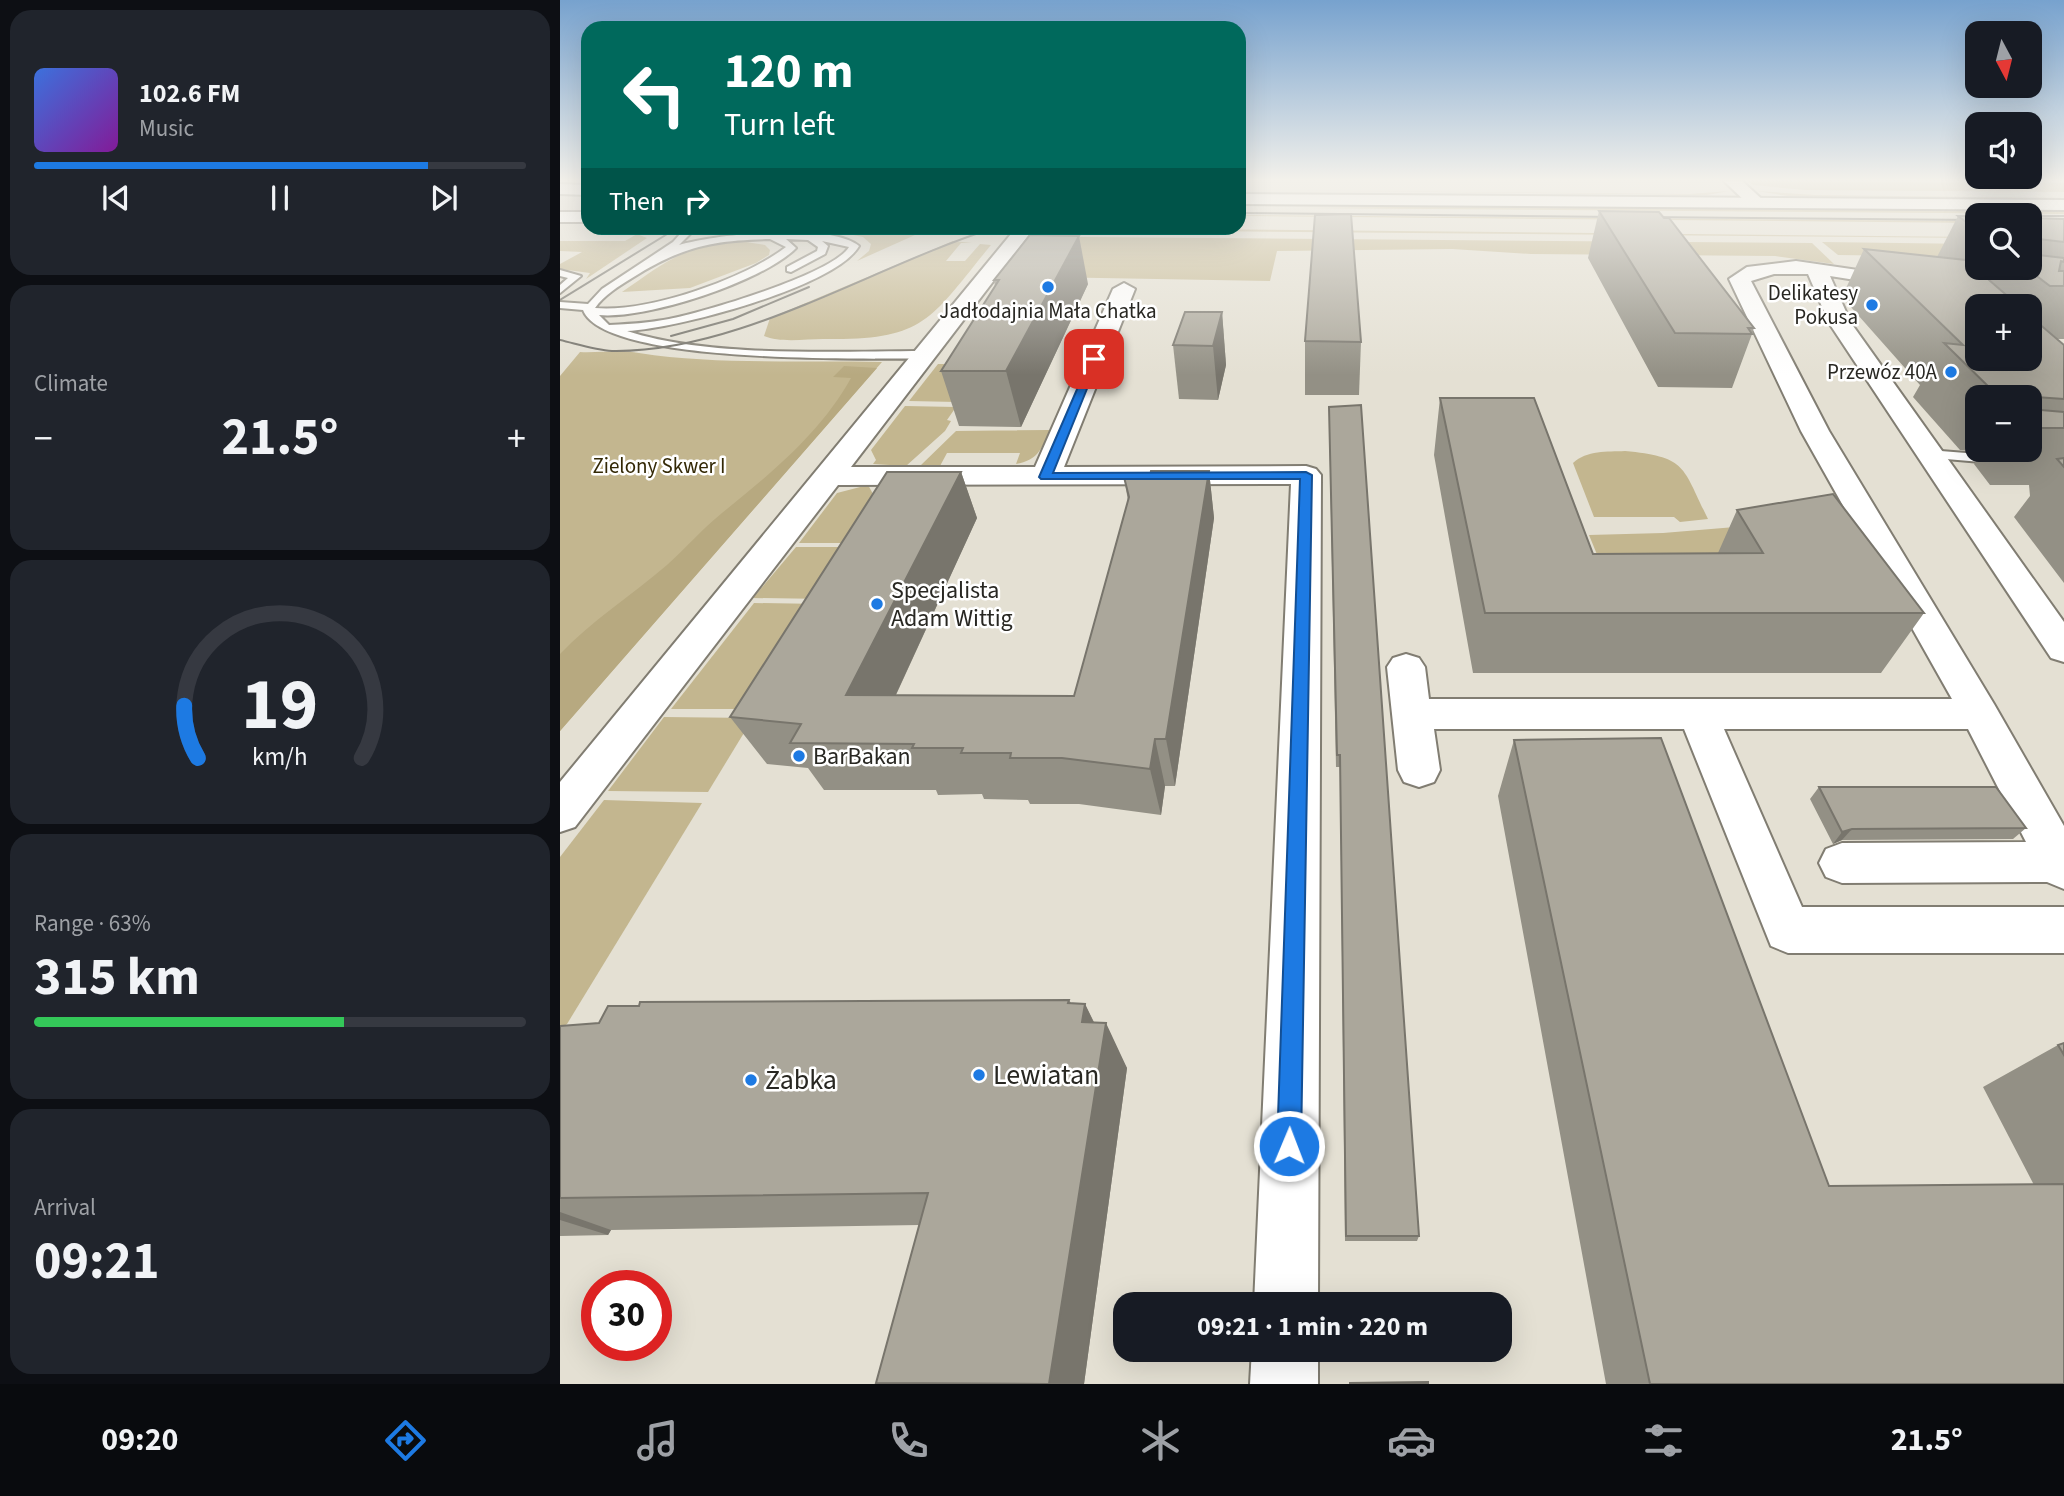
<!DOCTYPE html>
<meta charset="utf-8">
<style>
:root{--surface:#171b24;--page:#20242c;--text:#f1f3f6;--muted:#9ea1a6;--line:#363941;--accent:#1d7ae3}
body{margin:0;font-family:"Source Sans 3",sans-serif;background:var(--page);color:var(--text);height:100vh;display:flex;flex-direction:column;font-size:26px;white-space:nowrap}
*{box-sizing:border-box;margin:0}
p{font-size:23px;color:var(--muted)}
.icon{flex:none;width:38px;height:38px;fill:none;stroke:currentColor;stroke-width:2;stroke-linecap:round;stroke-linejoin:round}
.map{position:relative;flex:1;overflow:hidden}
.sheet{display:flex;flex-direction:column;gap:10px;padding:10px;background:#0d0f14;width:560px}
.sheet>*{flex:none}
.banner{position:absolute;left:21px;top:21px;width:665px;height:214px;border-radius:21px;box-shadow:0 7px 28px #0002;background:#00695c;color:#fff;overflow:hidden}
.needle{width:46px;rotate:173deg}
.controls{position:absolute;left:1405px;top:21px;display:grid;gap:14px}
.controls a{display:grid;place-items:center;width:77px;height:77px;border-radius:14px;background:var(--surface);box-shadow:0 7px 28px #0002;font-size:35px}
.speed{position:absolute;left:21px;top:1270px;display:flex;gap:14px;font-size:35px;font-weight:700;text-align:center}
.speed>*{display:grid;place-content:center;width:91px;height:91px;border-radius:50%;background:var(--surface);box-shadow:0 7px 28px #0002;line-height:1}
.speed .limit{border:10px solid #d22;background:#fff;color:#111}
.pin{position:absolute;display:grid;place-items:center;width:60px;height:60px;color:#fff;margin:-30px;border-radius:14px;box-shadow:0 4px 10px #0006}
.me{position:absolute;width:77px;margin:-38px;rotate:1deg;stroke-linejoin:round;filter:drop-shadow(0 0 5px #0008)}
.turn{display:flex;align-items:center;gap:24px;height:147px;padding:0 28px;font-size:32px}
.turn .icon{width:91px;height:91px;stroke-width:2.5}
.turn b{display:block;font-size:49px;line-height:60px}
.then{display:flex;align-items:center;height:66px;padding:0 28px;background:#0003;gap:14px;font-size:26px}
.big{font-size:52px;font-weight:700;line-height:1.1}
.sheet .widget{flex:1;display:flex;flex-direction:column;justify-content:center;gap:10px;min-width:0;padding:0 24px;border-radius:21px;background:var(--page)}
.sheet .dial{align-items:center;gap:0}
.dial svg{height:182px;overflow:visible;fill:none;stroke:var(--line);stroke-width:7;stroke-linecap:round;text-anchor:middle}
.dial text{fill:var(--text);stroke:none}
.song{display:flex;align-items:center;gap:21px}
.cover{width:84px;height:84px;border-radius:10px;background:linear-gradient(135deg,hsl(220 70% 55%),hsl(290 70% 35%))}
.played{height:7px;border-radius:4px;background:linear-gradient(90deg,var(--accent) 80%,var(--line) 80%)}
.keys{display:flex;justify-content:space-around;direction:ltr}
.heat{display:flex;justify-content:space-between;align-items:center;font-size:38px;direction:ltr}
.charge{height:10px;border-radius:5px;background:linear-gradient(90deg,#34c759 63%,var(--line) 0)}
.trip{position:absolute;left:553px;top:1292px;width:399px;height:70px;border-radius:21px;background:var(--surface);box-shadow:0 7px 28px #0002;font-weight:700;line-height:70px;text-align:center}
.menu{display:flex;height:112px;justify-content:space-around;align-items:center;background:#090b0e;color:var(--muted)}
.menu .icon{width:49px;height:49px}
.menu .active{color:var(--accent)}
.menu b{font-size:32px;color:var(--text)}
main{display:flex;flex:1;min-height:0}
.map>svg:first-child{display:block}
.green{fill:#c3b68f}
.forest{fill:#b7a980}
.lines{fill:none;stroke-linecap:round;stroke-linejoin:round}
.service-casing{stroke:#817d72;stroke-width:4}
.minor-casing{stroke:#817d72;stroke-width:4}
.primary-casing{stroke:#817d72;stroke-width:4}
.service{fill:#fff;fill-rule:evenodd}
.minor{fill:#fff;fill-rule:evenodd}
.primary{fill:#fff;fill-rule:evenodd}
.tram{stroke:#716f67;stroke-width:2}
.wall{fill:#939085;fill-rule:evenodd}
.shaded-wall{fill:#78756c}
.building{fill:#aba79b;stroke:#78756c;stroke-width:2}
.route{fill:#1d7ae3;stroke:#134f94;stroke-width:2}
.poi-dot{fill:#1d7ae3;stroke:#fff;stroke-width:2.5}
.labels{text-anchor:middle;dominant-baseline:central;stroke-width:5;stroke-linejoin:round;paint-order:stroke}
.far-poi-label{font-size:21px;fill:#282722;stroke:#fff;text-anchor:end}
.far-park-label{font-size:21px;fill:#332805;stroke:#fff}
.poi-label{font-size:24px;fill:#282722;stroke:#fff;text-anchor:start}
.near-poi-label{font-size:28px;fill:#282722;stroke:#fff;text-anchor:start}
</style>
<main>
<section class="sheet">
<div class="widget">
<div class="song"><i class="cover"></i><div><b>102.6 FM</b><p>Music</p></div></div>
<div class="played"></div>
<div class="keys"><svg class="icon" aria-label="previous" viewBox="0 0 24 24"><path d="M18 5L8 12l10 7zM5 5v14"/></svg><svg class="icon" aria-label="pause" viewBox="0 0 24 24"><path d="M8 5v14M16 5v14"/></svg><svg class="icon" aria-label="next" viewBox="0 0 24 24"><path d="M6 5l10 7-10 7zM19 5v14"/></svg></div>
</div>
<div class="widget"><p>Climate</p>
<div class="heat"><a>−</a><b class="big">21.5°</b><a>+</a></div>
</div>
<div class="widget dial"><svg viewBox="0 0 100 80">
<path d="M14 69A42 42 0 1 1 86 69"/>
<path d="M14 69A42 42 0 0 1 8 46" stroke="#1d7ae3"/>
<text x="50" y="56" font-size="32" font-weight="700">19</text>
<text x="50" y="72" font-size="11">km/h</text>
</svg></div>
<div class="widget"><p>Range · 63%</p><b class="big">315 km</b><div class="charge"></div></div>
<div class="widget"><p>Arrival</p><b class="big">09:21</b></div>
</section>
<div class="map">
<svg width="1504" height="1384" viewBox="0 0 1504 1384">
<rect width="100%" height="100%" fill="#e4e0d3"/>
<!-- green -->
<g class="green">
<path d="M 1188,181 L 1504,183 L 1504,192 L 1245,190 L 1193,185 Z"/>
<path d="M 679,190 L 1130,194 L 1169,191 L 1147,195 Z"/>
<path d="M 1197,191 L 1255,195 L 1504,198 L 1227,196 Z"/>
<path d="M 921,206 L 1504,211 L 1504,214 L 741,208 Z"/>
<path d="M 679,215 L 1417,221 L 1418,223 L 679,216 Z"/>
<path d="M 637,229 L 1417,237 L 1418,238 L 637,231 Z"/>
<path d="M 283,233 L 352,235 L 355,235 L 297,261 L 309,251 L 311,244 L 303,237 Z"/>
<path d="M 77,234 L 87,238 L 26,279 L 30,273 L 0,269 L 0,264 L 22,252 L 0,251 L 0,241 L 65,241 Z"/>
<path d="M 521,237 L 1252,243 L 1274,264 L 1215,256 L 971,254 L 892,249 L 717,251 L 710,281 L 484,277 L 475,243 Z"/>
<path d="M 393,241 L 412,243 L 401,243 L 386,261 L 405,261 L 420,244 L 431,245 C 370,319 366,341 263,339 C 246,339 220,343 204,336 L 210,318 Z"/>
<path d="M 186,242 L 205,245 L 210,250 L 209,255 L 196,263 L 130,288 L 62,292 C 107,261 128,242 186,242 Z"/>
<path d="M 1262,242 L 1417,244 L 1417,257 L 1278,255 Z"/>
<path d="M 20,352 C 39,353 61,349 79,353 C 156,365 240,360 322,362 L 0,731 L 0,376 Z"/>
<path d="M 378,364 L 419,364 L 397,402 L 349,401 Z"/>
<path d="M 345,406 L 396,407 L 387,420 L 391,421 L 385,431 L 346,466 L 313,464 L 316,460 L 311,450 Z"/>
<path d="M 490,430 C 481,450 478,460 456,464 L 460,453 L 387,453 L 380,466 L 360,466 L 396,431 Z"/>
<path d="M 1065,451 C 1128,457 1122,467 1148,519 L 1120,522 L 1114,517 L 1034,517 L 1013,463 C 1027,450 1047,452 1065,451 Z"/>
<path d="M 308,485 L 321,508 L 300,543 L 239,543 L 277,493 Z"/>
<path d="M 1224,523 L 1061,613 L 1029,535 L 1103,533 Z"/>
<path d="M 236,547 L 298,547 L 266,599 L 193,598 Z"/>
<path d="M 194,603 L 262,604 L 198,709 L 111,709 Z"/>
<path d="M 104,717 L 193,718 L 148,792 L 48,791 Z"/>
<path d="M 44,800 L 142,803 L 7,1024 L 0,1028 L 0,857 Z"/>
</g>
<!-- forest -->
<path class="forest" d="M 284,366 L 317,368 L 0,731 L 0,654 C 31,621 72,595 107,565 C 126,548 142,529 162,513 C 210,474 260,434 291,378 L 273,377 Z"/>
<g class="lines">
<defs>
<g id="service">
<path d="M 121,228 L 129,228 L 131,233 L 119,245 C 156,234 269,222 299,246 C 276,287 115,329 67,331 C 150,358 276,351 364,351 L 370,355 L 364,359 C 307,358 44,365 23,310 L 0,308 L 0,302 L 28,304 L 42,289 L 113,242 L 121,233 ZM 210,239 L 226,247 C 184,279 88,313 35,308 C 44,295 59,286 72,278 C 121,247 152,240 210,239 ZM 226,239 L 248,240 L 258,247 L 257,251 L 227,267 L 227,271 L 231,272 L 265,254 L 268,246 L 262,241 L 289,247 C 273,274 142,313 109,319 C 89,323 69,324 49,325 L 39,315 C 85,320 204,281 236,248 Z"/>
<path d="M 0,270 L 21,276 L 0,293 L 0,285 L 8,278 L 0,276 Z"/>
<path d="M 1368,450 L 1444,456 L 1451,460 L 1444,464 L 1363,457 L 1363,451 Z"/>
</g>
<g id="minor">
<path d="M 1164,181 L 1182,181 L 1205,202 L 1196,207 L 1190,206 Z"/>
<path d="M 456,228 L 474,228 L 291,467 L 475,467 L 553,289 L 564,283 L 575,289 L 504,467 L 746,466 L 756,469 L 761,475 L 758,1304 L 694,1304 L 731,484 L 278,485 L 15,827 L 0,832 L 0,782 Z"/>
<path d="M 1236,261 L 1353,278 L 1356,282 L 1353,286 L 1346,288 L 1270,276 L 1291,323 L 1504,622 L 1504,662 L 1491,658 L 1269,323 L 1248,274 L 1214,274 L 1191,281 L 1269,431 L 1434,704 L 1504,826 L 1504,889 L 1487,882 L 1282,883 L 1266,877 L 1259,863 L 1266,849 L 1282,843 L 1466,842 L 1408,729 L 1164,729 L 1242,907 L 1504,907 L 1504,953 L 1228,953 L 1211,946 L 1124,729 L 874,729 L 880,770 L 874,782 L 859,787 L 844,782 L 838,770 L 827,667 L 833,658 L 846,654 L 859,658 L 865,667 L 869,699 L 1392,699 L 1241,431 L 1169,279 L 1187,267 Z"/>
<path d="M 692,1349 L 758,1349 L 758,1384 L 690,1384 Z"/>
</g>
<g id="primary">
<path d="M 0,184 L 28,185 L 28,195 L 0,194 Z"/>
<path d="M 679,194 L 1504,200 L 1504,210 L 679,204 Z"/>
<rect x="0" y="212" width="28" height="10"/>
</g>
</defs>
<!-- service casing -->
<use href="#service" class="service-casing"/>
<!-- minor casing -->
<use href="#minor" class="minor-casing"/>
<!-- primary casing -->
<use href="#primary" class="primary-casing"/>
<!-- service -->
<use href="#service" class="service"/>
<!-- minor -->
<use href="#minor" class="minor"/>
<!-- primary -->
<use href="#primary" class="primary"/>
<!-- tram -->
<g class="tram">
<path d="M 679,213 L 1057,217"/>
<path d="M 1470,216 L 1504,216"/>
<path d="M 1085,217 L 1418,220"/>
<path d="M 0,300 L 117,228"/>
<path d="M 111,336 L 173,319 L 249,287"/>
<path d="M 0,340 C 17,344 35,350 52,351 C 179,353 313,266 434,228"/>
</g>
</g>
<!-- wall -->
<g class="wall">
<path d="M 1039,211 L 1194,328 L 1192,333 L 1192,334 L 1172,388 L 1098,387 L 1028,258 Z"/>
<path d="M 1398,216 L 1418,216 L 1418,268 L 1470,268 L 1470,218 L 1504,219 L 1504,339 L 1496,339 L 1504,345 L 1504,583 L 1454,517 L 1470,496 L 1469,485 L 1430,485 L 1414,464 L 1422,452 L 1400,450 L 1353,397 L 1360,385 L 1282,297 L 1304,249 L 1377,257 ZM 1418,306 L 1470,306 L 1470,359 ZM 1418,397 L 1470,397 L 1470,450 L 1418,450 Z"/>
<path d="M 434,280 L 528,284 L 461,427 L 399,426 L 381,371 L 435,287 Z"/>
<path d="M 662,312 L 666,365 L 658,400 L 619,399 L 613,345 Z"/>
<path d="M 745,341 L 801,342 L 799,395 L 745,395 Z"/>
<path d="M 880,398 L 1033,554 L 1158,553 L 1177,510 L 1364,613 L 1321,673 L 913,673 L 874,455 Z"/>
<path d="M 769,418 L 859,1236 L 857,1241 L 785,1241 L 780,767 L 776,767 Z"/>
<path d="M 649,471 L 654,518 L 615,786 L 605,786 L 601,815 L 519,804 L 470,804 L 468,800 L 424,799 L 422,794 L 378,795 L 376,790 L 264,790 L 248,768 L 207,764 L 170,717 L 401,472 L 417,518 L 336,695 L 514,696 L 568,501 L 564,477 L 590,477 Z"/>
<path d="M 954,740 L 1269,1186 L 1474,1185 L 1423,1087 L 1498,1045 L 1504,1043 L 1504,1384 L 1046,1384 L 938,796 Z"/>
<path d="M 1259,787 L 1466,828 L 1453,839 L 1282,840 L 1273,844 L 1250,799 Z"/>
<path d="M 509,1000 L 511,1003 L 525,1004 L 534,1022 L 567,1068 L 524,1384 L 316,1383 L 359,1225 L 51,1230 L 48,1235 L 0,1236 L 0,1026 Z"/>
</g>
<!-- shaded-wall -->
<g class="shaded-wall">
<path d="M 519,236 L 528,284 L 461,427 L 446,371 Z"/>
<path d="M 662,312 L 666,365 L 658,400 L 653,346 Z"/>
<path d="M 649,471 L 654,518 L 615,786 L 606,739 Z"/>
<path d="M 401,472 L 417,518 L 314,742 L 286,695 Z"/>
<path d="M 595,739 L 605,786 L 601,815 L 590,769 Z"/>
<path d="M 1292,829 L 1282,840 L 1273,844 L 1282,832 Z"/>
<path d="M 525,1004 L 543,1042 L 546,1023 L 567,1068 L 524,1384 L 489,1384 L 522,1022 Z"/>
<path d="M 0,1212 L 51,1230 L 48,1235 L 0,1220 Z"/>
</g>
<!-- building -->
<g class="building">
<path d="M 1039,211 L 1099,212 L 1104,218 L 1109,218 L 1194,328 L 1188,328 L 1192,334 L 1115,333 Z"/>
<path d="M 791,214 L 801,342 L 745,341 L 755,215 Z"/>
<path d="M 1398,216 L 1418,216 L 1418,231 Z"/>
<path d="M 1470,218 L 1504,219 L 1504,242 L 1470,238 Z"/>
<path d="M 470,235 L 519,236 L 446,371 L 381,371 L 439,280 L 434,280 Z"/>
<path d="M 1304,249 L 1406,260 L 1459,306 L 1418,306 L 1418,359 L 1470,359 L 1470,316 L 1504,345 L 1504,399 L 1436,394 L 1384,343 L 1403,345 Z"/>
<path d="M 1470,254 L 1504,258 L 1504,262 L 1501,261 L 1499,271 L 1504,271 L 1504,286 L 1490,286 L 1466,268 L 1470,268 Z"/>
<path d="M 625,312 L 662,312 L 653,346 L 613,345 Z"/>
<path d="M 880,398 L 974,398 L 1033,554 L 1203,553 L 1177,510 L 1273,494 L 1364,613 L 925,613 Z"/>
<path d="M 801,405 L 859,1236 L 786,1236 L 780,755 L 777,755 L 769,407 Z"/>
<path d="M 1470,409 L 1504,412 L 1504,428 L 1470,428 Z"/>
<path d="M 1504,458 L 1504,467 L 1497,459 Z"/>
<path d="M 591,471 L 649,471 L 606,739 L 595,739 L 590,769 L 502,758 L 450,758 L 451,753 L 401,753 L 403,748 L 352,748 L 354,744 L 230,743 L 241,724 L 170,717 L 327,472 L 401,472 L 286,695 L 514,696 L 569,497 L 564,477 L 590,477 Z"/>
<path d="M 1101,738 L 1269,1186 L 1504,1184 L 1504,1384 L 1090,1384 L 954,740 Z"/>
<path d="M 1259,787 L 1436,787 L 1466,828 L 1292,829 L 1282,832 Z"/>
<path d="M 509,1000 L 508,1003 L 525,1004 L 522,1022 L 546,1023 L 489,1384 L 316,1383 L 368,1193 L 0,1198 L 0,1026 L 39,1023 L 48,1006 L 79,1006 L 80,1002 Z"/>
<path d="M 1504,1043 L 1504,1055 L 1498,1045 Z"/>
<path d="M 868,1382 L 868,1384 L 790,1384 L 790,1383 Z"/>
</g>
<!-- sky -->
<linearGradient id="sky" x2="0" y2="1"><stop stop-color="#77a2ce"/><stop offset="0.48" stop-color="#f3f1eb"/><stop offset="1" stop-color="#f3f1eb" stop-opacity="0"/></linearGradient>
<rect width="1504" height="375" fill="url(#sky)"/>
<!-- route -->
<path class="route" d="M 531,357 L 539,359 L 493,473 L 746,472 L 752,475 L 741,1146 L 738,1154 L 729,1158 L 721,1154 L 717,1146 L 740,479 L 481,479 L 479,477 Z"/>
<!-- markers -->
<g class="poi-dot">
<circle cx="488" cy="287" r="7"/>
<circle cx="1312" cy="305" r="7"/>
<circle cx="1391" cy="372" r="7"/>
<circle cx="317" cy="604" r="7"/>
<circle cx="239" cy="756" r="7"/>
<circle cx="419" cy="1075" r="7"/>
<circle cx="191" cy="1080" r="7"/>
</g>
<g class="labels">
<!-- far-poi labels -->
<g class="far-poi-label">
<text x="1298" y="293">Delikatesy<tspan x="1298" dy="24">Pokusa</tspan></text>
<text x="488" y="311" text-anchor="middle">Jadłodajnia Mała Chatka</text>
<text x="1377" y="372">Przewóz 40A</text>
</g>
<!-- far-park labels -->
<g class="far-park-label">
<text x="99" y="466">Zielony Skwer I</text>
</g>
<!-- poi labels -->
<g class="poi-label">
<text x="331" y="590">Specjalista<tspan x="331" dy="28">Adam Wittig</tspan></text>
<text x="253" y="756">BarBakan</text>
</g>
<!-- near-poi labels -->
<g class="near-poi-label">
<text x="433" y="1075">Lewiatan</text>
<text x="205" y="1080">Żabka</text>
</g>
</g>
</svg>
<div class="controls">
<a><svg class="needle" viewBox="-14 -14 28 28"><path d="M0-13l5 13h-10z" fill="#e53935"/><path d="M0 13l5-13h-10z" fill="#9ea1a6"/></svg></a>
<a><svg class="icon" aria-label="sound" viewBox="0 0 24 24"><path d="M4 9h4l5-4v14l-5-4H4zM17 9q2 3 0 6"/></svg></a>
<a><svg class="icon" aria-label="search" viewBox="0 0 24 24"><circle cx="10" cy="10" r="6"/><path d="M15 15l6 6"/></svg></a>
<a>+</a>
<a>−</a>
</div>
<div class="speed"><div class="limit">30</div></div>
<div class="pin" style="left:534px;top:359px;background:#d93025"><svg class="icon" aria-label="arrive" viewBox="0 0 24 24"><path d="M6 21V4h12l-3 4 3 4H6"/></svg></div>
<svg class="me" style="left:729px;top:1146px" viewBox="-20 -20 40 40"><circle r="17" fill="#1d7ae3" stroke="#fff" stroke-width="3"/><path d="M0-11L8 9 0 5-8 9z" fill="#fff"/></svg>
<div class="trip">09:21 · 1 min · 220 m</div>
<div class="banner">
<div class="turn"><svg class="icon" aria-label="left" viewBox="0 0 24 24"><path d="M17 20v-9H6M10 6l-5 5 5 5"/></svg><div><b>120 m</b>Turn left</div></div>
<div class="then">Then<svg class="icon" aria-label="right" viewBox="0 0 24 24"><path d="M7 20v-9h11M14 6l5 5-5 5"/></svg></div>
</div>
</div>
</main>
<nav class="menu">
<b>09:20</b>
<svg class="icon active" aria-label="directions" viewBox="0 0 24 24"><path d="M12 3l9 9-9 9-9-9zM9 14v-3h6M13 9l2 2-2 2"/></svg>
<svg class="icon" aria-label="music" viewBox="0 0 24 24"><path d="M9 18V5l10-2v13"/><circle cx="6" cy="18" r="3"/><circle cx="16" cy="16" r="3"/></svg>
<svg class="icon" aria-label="phone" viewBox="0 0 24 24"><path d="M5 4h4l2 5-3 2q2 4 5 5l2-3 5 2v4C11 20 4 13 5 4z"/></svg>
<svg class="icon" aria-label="climate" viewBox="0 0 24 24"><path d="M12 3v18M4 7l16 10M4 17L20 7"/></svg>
<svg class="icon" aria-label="car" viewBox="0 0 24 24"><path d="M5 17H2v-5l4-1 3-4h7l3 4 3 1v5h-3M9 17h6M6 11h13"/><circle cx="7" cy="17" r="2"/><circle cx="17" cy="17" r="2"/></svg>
<svg class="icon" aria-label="filters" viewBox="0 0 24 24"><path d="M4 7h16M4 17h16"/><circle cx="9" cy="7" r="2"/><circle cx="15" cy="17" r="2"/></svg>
<b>21.5°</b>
</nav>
